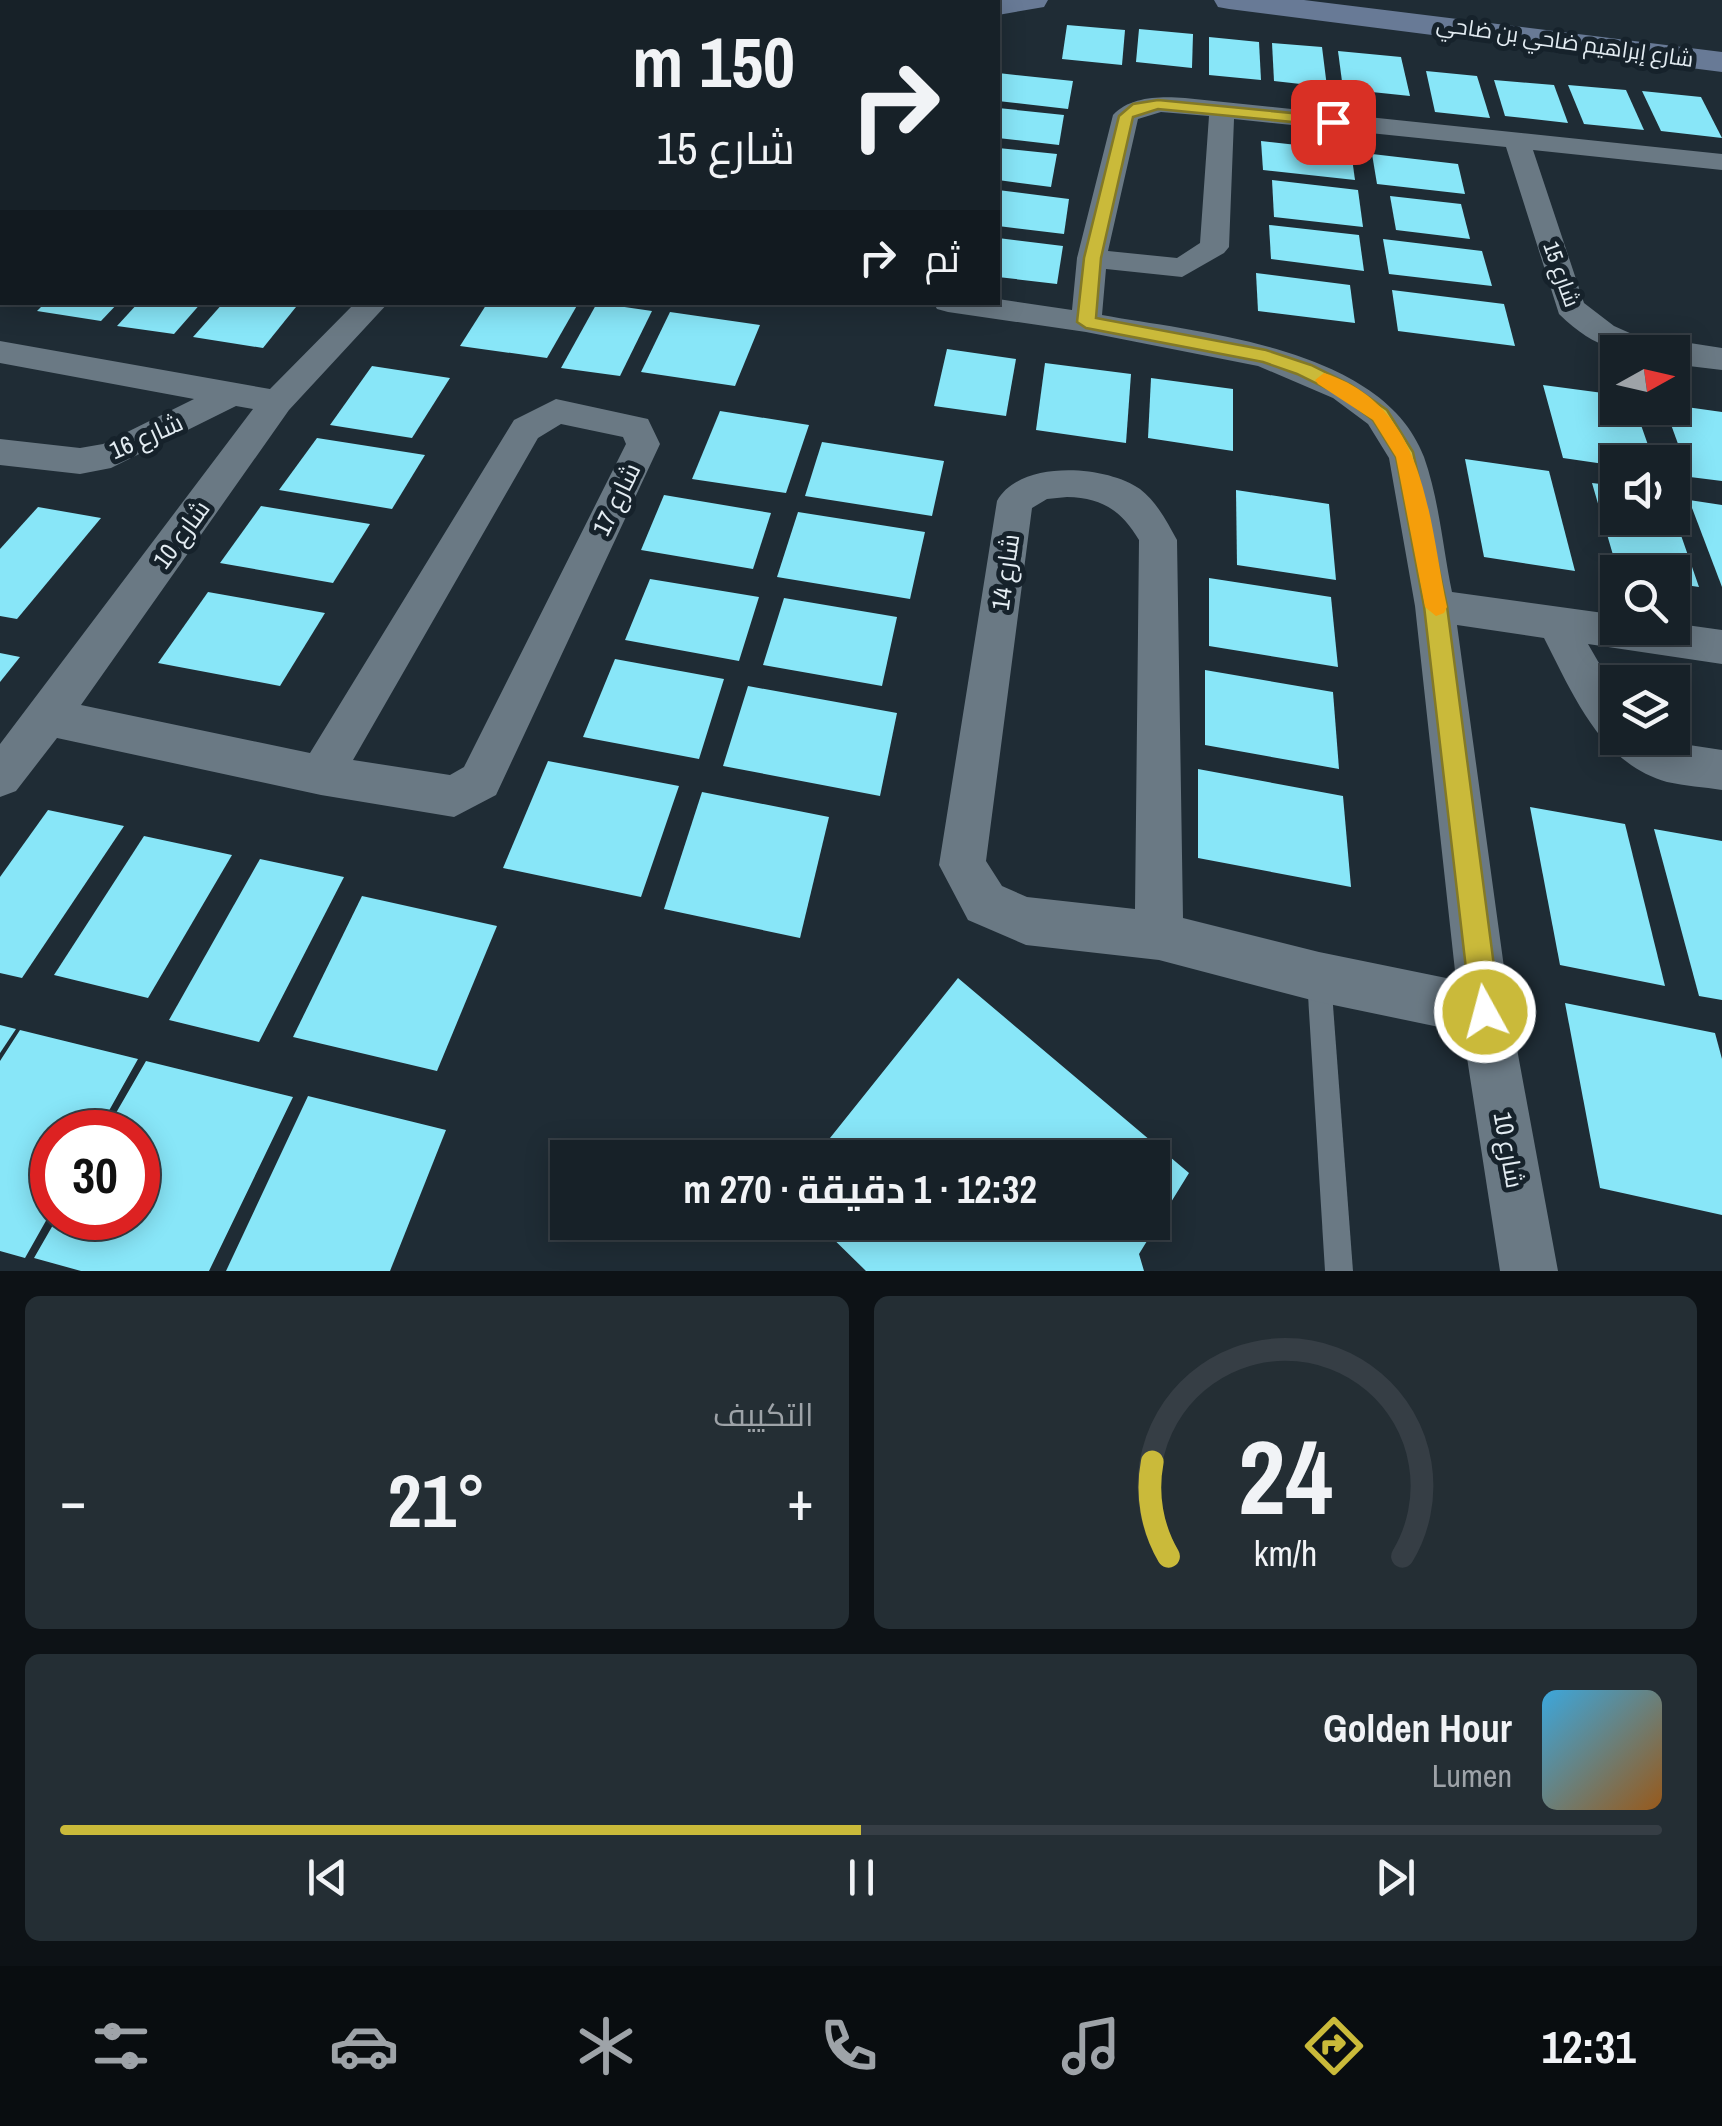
<!DOCTYPE html>
<html lang="ar">
<meta charset="utf-8">
<style>
:root{--surface:#172128;--page:#242e34;--text:#f1f3f6;--muted:#9ea3a8;--line:#363e45;--accent:#caba3a}
body{margin:0;font-family:"Archivo Narrow",Cairo,sans-serif;background:var(--page);color:var(--text);direction:rtl;height:100vh;display:flex;flex-direction:column;font-size:38px;white-space:nowrap}
*{box-sizing:border-box;margin:0}
p{font-size:32px;color:var(--muted)}
.icon{flex:none;width:55px;height:55px;fill:none;stroke:currentColor;stroke-width:2;stroke-linecap:round;stroke-linejoin:round}
.map{position:relative;height:1271px;overflow:hidden;direction:ltr}
.panel{display:flex;flex-direction:column;gap:25px;padding:25px;background:#0d1216;flex:1}
.panel>*{flex:none}
.guide{position:absolute;left:0px;top:0px;width:1000px;height:305px;box-shadow:0 5px 25px #0003,0 0 0 2px var(--line);direction:rtl;background:#172128;color:var(--text);overflow:hidden}
.needle{width:65px;rotate:82deg}
.tools{position:absolute;left:1600px;top:335px;display:grid;gap:20px}
.tools a{display:grid;place-items:center;width:90px;height:90px;border-radius:0px;background:var(--surface);box-shadow:0 5px 25px #0003,0 0 0 2px var(--line);font-size:50px}
.speed{position:absolute;left:30px;top:1110px;display:flex;gap:20px;font-size:50px;font-weight:700;text-align:center}
.speed>*{display:grid;place-content:center;width:130px;height:130px;border-radius:50%;background:var(--surface);box-shadow:0 5px 25px #0003,0 0 0 2px var(--line);line-height:1}
.speed .limit{border:15px solid #d22;background:#fff;color:#111}
.pin{position:absolute;display:grid;place-items:center;width:85px;height:85px;color:#fff;margin:-42px;border-radius:20px;box-shadow:0 5px 15px #0006}
.me{position:absolute;width:110px;margin:-55px;rotate:353deg;stroke-linejoin:round;filter:drop-shadow(0 0 8px #0008)}
.turn{display:flex;align-items:center;gap:35px;height:210px;padding:0 40px;font-size:45px}
.turn .icon{width:130px;height:130px;stroke-width:2.5}
.turn b{display:block;font-size:70px;line-height:85px}
.then{display:flex;align-items:center;height:95px;padding:0 40px;background:#0003;gap:20px;font-size:38px}
.big{font-size:75px;font-weight:700;line-height:1.1}
.panel .widget{flex:1;display:flex;flex-direction:column;justify-content:center;gap:15px;min-width:0;padding:0 35px;border-radius:15px;background:var(--page)}
.panel .dial{align-items:center;gap:0}
.dial svg{height:260px;overflow:visible;fill:none;stroke:var(--line);stroke-width:7;stroke-linecap:round;text-anchor:middle}
.dial text{fill:var(--text);stroke:none}
.song{display:flex;align-items:center;gap:30px}
.cover{width:120px;height:120px;border-radius:15px;background:linear-gradient(135deg,hsl(200 70% 55%),hsl(30 70% 35%))}
.played{height:10px;border-radius:5px;background:linear-gradient(90deg,var(--accent) 50%,var(--line) 50%)}
.keys{display:flex;justify-content:space-around;direction:ltr}
.heat{display:flex;justify-content:space-between;align-items:center;font-size:55px;direction:ltr}
.panel .tiles{flex:1;display:grid;gap:25px;grid-template-columns:1fr 1fr}
.widget:last-child{grid-column:span 2}
.trip{position:absolute;left:550px;top:1140px;width:620px;height:100px;border-radius:0px;background:var(--surface);box-shadow:0 5px 25px #0003,0 0 0 2px var(--line);font-weight:700;line-height:100px;text-align:center;direction:rtl}
.menu{display:flex;height:160px;justify-content:space-around;align-items:center;background:#090d10;color:var(--muted)}
.menu .icon{width:70px;height:70px}
.menu .current{color:var(--accent)}
.menu b{font-size:45px;color:var(--text)}
.map>svg:first-child{display:block}
.building{fill:#88e6f8}
.lines{fill:none;stroke-linecap:round;stroke-linejoin:round}
.lane{fill:#6a7984;fill-rule:evenodd}
.street{fill:#6a7984;fill-rule:evenodd}
.secondary{fill:#687a96;fill-rule:evenodd}
.route{fill:#caba3a;stroke:#837926;stroke-width:2.5}
.slow{fill:#f59e0b}
.labels{text-anchor:middle;dominant-baseline:central;stroke-width:10;stroke-linejoin:round;paint-order:stroke}
.far-street-label{font-size:22px;fill:#e3ecf2;stroke:#16222b}
.street-label{font-size:25px;fill:#e3ecf2;stroke:#16222b}
</style>
<div class="map">
<svg width="1722" height="1271" viewBox="0 0 1722 1271">
<rect width="100%" height="100%" fill="#1f2c35"/>
<!-- building -->
<g class="building">
<path d="M 1067,25 L 1125,30 L 1122,65 L 1062,59 Z"/>
<path d="M 1139,29 L 1193,34 L 1192,68 L 1136,62 Z"/>
<path d="M 1209,37 L 1259,42 L 1261,80 L 1209,75 Z"/>
<path d="M 1272,43 L 1322,47 L 1327,87 L 1274,81 Z"/>
<path d="M 1338,51 L 1401,57 L 1410,96 L 1343,89 Z"/>
<path d="M 1426,71 L 1477,76 L 1490,118 L 1435,112 Z"/>
<path d="M 998,73 L 1073,81 L 1068,109 L 998,101 Z"/>
<path d="M 1494,80 L 1554,85 L 1568,123 L 1505,116 Z"/>
<path d="M 1568,85 L 1626,90 L 1644,130 L 1584,124 Z"/>
<path d="M 1642,91 L 1701,97 L 1722,138 L 1661,131 Z"/>
<path d="M 998,108 L 1064,115 L 1059,145 L 998,138 Z"/>
<path d="M 1261,141 L 1351,151 L 1355,180 L 1263,170 Z"/>
<path d="M 998,148 L 1057,154 L 1051,187 L 998,180 Z"/>
<path d="M 1372,154 L 1458,164 L 1465,194 L 1377,184 Z"/>
<path d="M 1272,180 L 1358,190 L 1363,227 L 1274,217 Z"/>
<path d="M 998,190 L 1069,199 L 1064,234 L 998,226 Z"/>
<path d="M 1390,196 L 1461,204 L 1470,239 L 1396,230 Z"/>
<path d="M 1269,225 L 1359,235 L 1364,271 L 1271,259 Z"/>
<path d="M 998,238 L 1063,246 L 1057,284 L 998,277 Z"/>
<path d="M 1383,239 L 1482,251 L 1492,286 L 1389,274 Z"/>
<path d="M 1256,273 L 1350,285 L 1355,323 L 1258,311 Z"/>
<path d="M 1392,290 L 1504,304 L 1515,346 L 1398,331 Z"/>
<path d="M 46,302 L 119,302 L 101,321 L 37,311 Z"/>
<path d="M 139,302 L 202,302 L 174,334 L 117,326 Z"/>
<path d="M 224,302 L 300,302 L 263,348 L 193,337 Z"/>
<path d="M 488,302 L 579,302 L 547,358 L 460,346 Z"/>
<path d="M 597,303 L 652,311 L 620,376 L 561,368 Z"/>
<path d="M 670,312 L 760,325 L 735,386 L 641,372 Z"/>
<path d="M 947,349 L 1016,359 L 1006,416 L 934,406 Z"/>
<path d="M 1045,363 L 1131,374 L 1126,443 L 1036,430 Z"/>
<path d="M 372,366 L 450,378 L 412,438 L 330,425 Z"/>
<path d="M 1151,378 L 1233,389 L 1233,451 L 1148,438 Z"/>
<path d="M 1543,385 L 1618,395 L 1618,408 L 1635,408 L 1654,462 L 1618,462 L 1618,466 L 1563,458 Z"/>
<path d="M 1672,405 L 1722,412 L 1722,481 L 1690,477 L 1665,408 Z"/>
<path d="M 720,411 L 809,425 L 786,493 L 692,479 Z"/>
<path d="M 317,438 L 425,455 L 392,509 L 279,490 Z"/>
<path d="M 822,442 L 944,461 L 932,516 L 805,496 Z"/>
<path d="M 1465,459 L 1549,471 L 1575,571 L 1484,557 Z"/>
<path d="M 1592,483 L 1618,486 L 1618,518 L 1675,518 L 1699,587 L 1672,583 L 1672,572 L 1618,572 Z"/>
<path d="M 1236,490 L 1329,504 L 1336,580 L 1237,565 Z"/>
<path d="M 664,495 L 771,513 L 753,569 L 641,550 Z"/>
<path d="M 1689,500 L 1722,505 L 1722,587 Z"/>
<path d="M 261,506 L 370,524 L 333,583 L 220,563 Z"/>
<path d="M 38,507 L 101,518 L 17,619 L 0,616 L 0,549 Z"/>
<path d="M 798,512 L 925,532 L 910,599 L 777,577 Z"/>
<path d="M 1209,578 L 1331,597 L 1338,667 L 1209,646 Z"/>
<path d="M 650,579 L 759,597 L 739,661 L 625,640 Z"/>
<path d="M 208,592 L 325,613 L 280,686 L 158,663 Z"/>
<path d="M 784,598 L 897,617 L 882,686 L 763,665 Z"/>
<path d="M 0,653 L 20,657 L 0,682 Z"/>
<path d="M 615,659 L 724,679 L 699,759 L 583,737 Z"/>
<path d="M 1205,670 L 1333,692 L 1339,769 L 1205,745 Z"/>
<path d="M 748,686 L 897,713 L 880,796 L 723,766 Z"/>
<path d="M 548,761 L 679,786 L 641,897 L 503,868 Z"/>
<path d="M 1198,769 L 1343,796 L 1351,887 L 1198,858 Z"/>
<path d="M 702,792 L 829,817 L 800,938 L 664,909 Z"/>
<path d="M 1530,807 L 1625,824 L 1665,986 L 1560,965 Z"/>
<path d="M 48,810 L 124,826 L 22,978 L 0,973 L 0,877 Z"/>
<path d="M 1654,829 L 1722,841 L 1722,1000 L 1699,996 Z"/>
<path d="M 144,836 L 232,855 L 148,998 L 54,975 Z"/>
<path d="M 260,859 L 344,877 L 259,1042 L 169,1020 Z"/>
<path d="M 362,896 L 497,926 L 437,1071 L 293,1037 Z"/>
<path d="M 958,978 L 1189,1173 L 1139,1254 L 1144,1271 L 866,1271 L 816,1222 L 1152,1222 L 1152,1158 L 814,1158 Z"/>
<path d="M 1565,1003 L 1715,1033 L 1722,1059 L 1722,1215 L 1600,1188 Z"/>
<path d="M 0,1025 L 16,1029 L 0,1053 Z"/>
<path d="M 20,1030 L 138,1059 L 97,1132 L 52,1132 L 52,1210 L 25,1258 L 0,1251 L 0,1061 Z"/>
<path d="M 146,1061 L 293,1097 L 209,1271 L 81,1271 L 34,1258 L 57,1218 L 138,1218 L 138,1132 L 105,1132 Z"/>
<path d="M 308,1096 L 446,1130 L 390,1271 L 226,1271 Z"/>
</g>
<g class="lines">
<!-- lane -->
<path class="lane" d="M 1319,967 L 1328,970 L 1331,979 L 1353,1271 L 1325,1271 L 1307,979 L 1310,970 Z"/>
<!-- street -->
<g class="street">
<path d="M 1185,98 L 1722,154 L 1722,170 L 1533,150 L 1584,303 L 1614,326 L 1632,334 L 1722,348 L 1722,370 L 1672,364 L 1672,352 C 1621,352 1598,352 1559,314 L 1506,147 L 1234,119 L 1229,247 L 1224,253 L 1182,277 L 1106,269 L 1102,315 C 1201,333 1383,347 1424,457 C 1439,499 1443,549 1452,592 L 1618,615 L 1618,628 L 1672,628 L 1672,623 L 1722,630 L 1722,664 L 1588,644 L 1618,696 L 1618,738 L 1666,738 L 1676,743 L 1722,750 L 1722,790 C 1704,787 1685,786 1667,782 C 1600,763 1573,694 1544,638 L 1457,625 L 1510,1011 L 1558,1271 L 1500,1271 L 1463,1032 L 1319,1002 L 1159,960 L 1026,945 L 968,920 L 939,865 L 997,501 C 1020,459 1106,465 1140,489 C 1157,502 1167,522 1177,540 L 1183,918 L 1319,952 L 1456,980 L 1415,606 L 1389,458 L 1368,424 L 1333,398 L 1258,366 L 1086,332 L 948,312 L 937,309 L 933,302 L 998,302 L 998,299 L 1072,310 L 1077,258 L 1113,115 C 1130,96 1162,96 1185,98 ZM 1161,112 L 1209,116 L 1200,243 L 1177,258 L 1108,251 L 1138,119 ZM 1067,497 C 1102,498 1121,510 1139,540 L 1135,909 L 1027,897 L 1002,886 L 986,861 L 1032,508 L 1047,499 Z"/>
<path d="M 356,302 L 389,302 L 289,410 L 81,705 L 310,753 L 514,420 L 556,399 L 648,419 L 660,444 L 496,795 L 454,817 L 321,795 L 57,738 L 16,791 L 0,797 L 0,744 L 253,409 L 236,406 L 111,468 L 80,474 L 0,465 L 0,439 L 80,448 L 103,444 L 194,399 L 0,363 L 0,341 L 270,389 ZM 561,424 L 623,437 L 626,444 L 464,767 L 450,775 L 353,760 L 538,438 Z"/>
</g>
<!-- secondary -->
<g class="secondary">
<path d="M 358,0 L 453,0 L 357,2 Z"/>
<path d="M 929,0 L 967,0 L 968,2 L 930,2 Z"/>
<path d="M 987,0 L 1048,0 L 1044,7 L 998,15 L 998,2 L 985,2 Z"/>
<path d="M 1214,0 L 1304,0 L 1722,52 L 1722,72 L 1229,9 L 1218,7 Z"/>
<path d="M 2,14 L 2,36 L 0,37 L 0,15 Z"/>
</g>
</g>
<!-- route -->
<path class="route" d="M 1158,100 L 1333,117 L 1340,122 L 1333,126 L 1158,109 L 1133,117 L 1101,258 L 1096,318 L 1266,350 L 1311,365 L 1351,385 L 1387,410 L 1413,452 L 1447,606 L 1500,1012 L 1495,1022 L 1485,1026 L 1475,1022 L 1471,1012 L 1424,606 L 1396,457 L 1373,420 L 1338,394 L 1297,374 L 1263,362 L 1086,328 L 1077,322 L 1084,258 L 1119,116 L 1133,104 Z"/>
<!-- slow -->
<path class="slow" d="M 1324,373 C 1427,406 1428,517 1447,607 L 1444,613 L 1436,616 L 1425,607 L 1396,457 L 1373,420 L 1318,384 L 1315,380 Z"/>
<g class="labels">
<!-- far-street labels -->
<g class="far-street-label">
<text transform="translate(1565 41) rotate(8)">شارع إبراهيم ضاحي بن ضاحي</text>
<text transform="translate(1562 274) rotate(70)">شارع 15</text>
</g>
<!-- street labels -->
<g class="street-label">
<text transform="translate(146 436) rotate(-24)">شارع 16</text>
<text transform="translate(616 499) rotate(-64)">شارع 17</text>
<text transform="translate(181 534) rotate(-54)">شارع 10</text>
<text transform="translate(1005 572) rotate(-82)">شارع 14</text>
<text transform="translate(1509 1150) rotate(80)">شارع 10</text>
</g>
</g>
</svg>
<div class="tools">
<a><svg class="needle" viewBox="-14 -14 28 28"><path d="M0-13l5 13h-10z" fill="#e53935"/><path d="M0 13l5-13h-10z" fill="#9ea3a8"/></svg></a>
<a><svg class="icon" aria-label="sound" viewBox="0 0 24 24"><path d="M4 9h4l5-4v14l-5-4H4zM17 9q2 3 0 6"/></svg></a>
<a><svg class="icon" aria-label="search" viewBox="0 0 24 24"><circle cx="10" cy="10" r="6"/><path d="M15 15l6 6"/></svg></a>
<a><svg class="icon" aria-label="layers" viewBox="0 0 24 24"><path d="M12 4l9 5-9 5-9-5zM3 14l9 5 9-5"/></svg></a>
</div>
<div class="speed"><div class="limit">30</div></div>
<div class="pin" style="left:1333px;top:122px;background:#d93025"><svg class="icon" aria-label="arrive" viewBox="0 0 24 24"><path d="M6 21V4h12l-3 4 3 4H6"/></svg></div>
<svg class="me" style="left:1485px;top:1012px" viewBox="-20 -20 40 40"><circle r="17" fill="#caba3a" stroke="#fff" stroke-width="3"/><path d="M0-11L8 9 0 5-8 9z" fill="#fff"/></svg>
<div class="trip">12:32 · 1 دقيقة · 270 m</div>
<div class="guide">
<div class="turn"><svg class="icon" aria-label="right" viewBox="0 0 24 24"><path d="M7 20v-9h11M14 6l5 5-5 5"/></svg><div><b>150 m</b>شارع 15</div></div>
<div class="then">ثم<svg class="icon" aria-label="right" viewBox="0 0 24 24"><path d="M7 20v-9h11M14 6l5 5-5 5"/></svg></div>
</div>
</div>
<section class="panel">
<div class="tiles">
<div class="widget dial"><svg viewBox="0 0 100 80">
<path d="M14 69A42 42 0 1 1 86 69"/>
<path d="M14 69A42 42 0 0 1 9 40" stroke="#caba3a"/>
<text x="50" y="56" font-size="32" font-weight="700">24</text>
<text x="50" y="72" font-size="11">km/h</text>
</svg></div>
<div class="widget"><p>التكييف</p>
<div class="heat"><a>−</a><b class="big">21°</b><a>+</a></div>
</div>
<div class="widget">
<div class="song"><i class="cover"></i><div><b>Golden Hour</b><p>Lumen</p></div></div>
<div class="played"></div>
<div class="keys"><svg class="icon" aria-label="previous" viewBox="0 0 24 24"><path d="M18 5L8 12l10 7zM5 5v14"/></svg><svg class="icon" aria-label="pause" viewBox="0 0 24 24"><path d="M8 5v14M16 5v14"/></svg><svg class="icon" aria-label="next" viewBox="0 0 24 24"><path d="M6 5l10 7-10 7zM19 5v14"/></svg></div>
</div>
</div>
</section>
<nav class="menu">
<b>12:31</b>
<svg class="icon current" aria-label="directions" viewBox="0 0 24 24"><path d="M12 3l9 9-9 9-9-9zM9 14v-3h6M13 9l2 2-2 2"/></svg>
<svg class="icon" aria-label="music" viewBox="0 0 24 24"><path d="M9 18V5l10-2v13"/><circle cx="6" cy="18" r="3"/><circle cx="16" cy="16" r="3"/></svg>
<svg class="icon" aria-label="phone" viewBox="0 0 24 24"><path d="M5 4h4l2 5-3 2q2 4 5 5l2-3 5 2v4C11 20 4 13 5 4z"/></svg>
<svg class="icon" aria-label="climate" viewBox="0 0 24 24"><path d="M12 3v18M4 7l16 10M4 17L20 7"/></svg>
<svg class="icon" aria-label="car" viewBox="0 0 24 24"><path d="M5 17H2v-5l4-1 3-4h7l3 4 3 1v5h-3M9 17h6M6 11h13"/><circle cx="7" cy="17" r="2"/><circle cx="17" cy="17" r="2"/></svg>
<svg class="icon" aria-label="filters" viewBox="0 0 24 24"><path d="M4 7h16M4 17h16"/><circle cx="9" cy="7" r="2"/><circle cx="15" cy="17" r="2"/></svg>
</nav>
